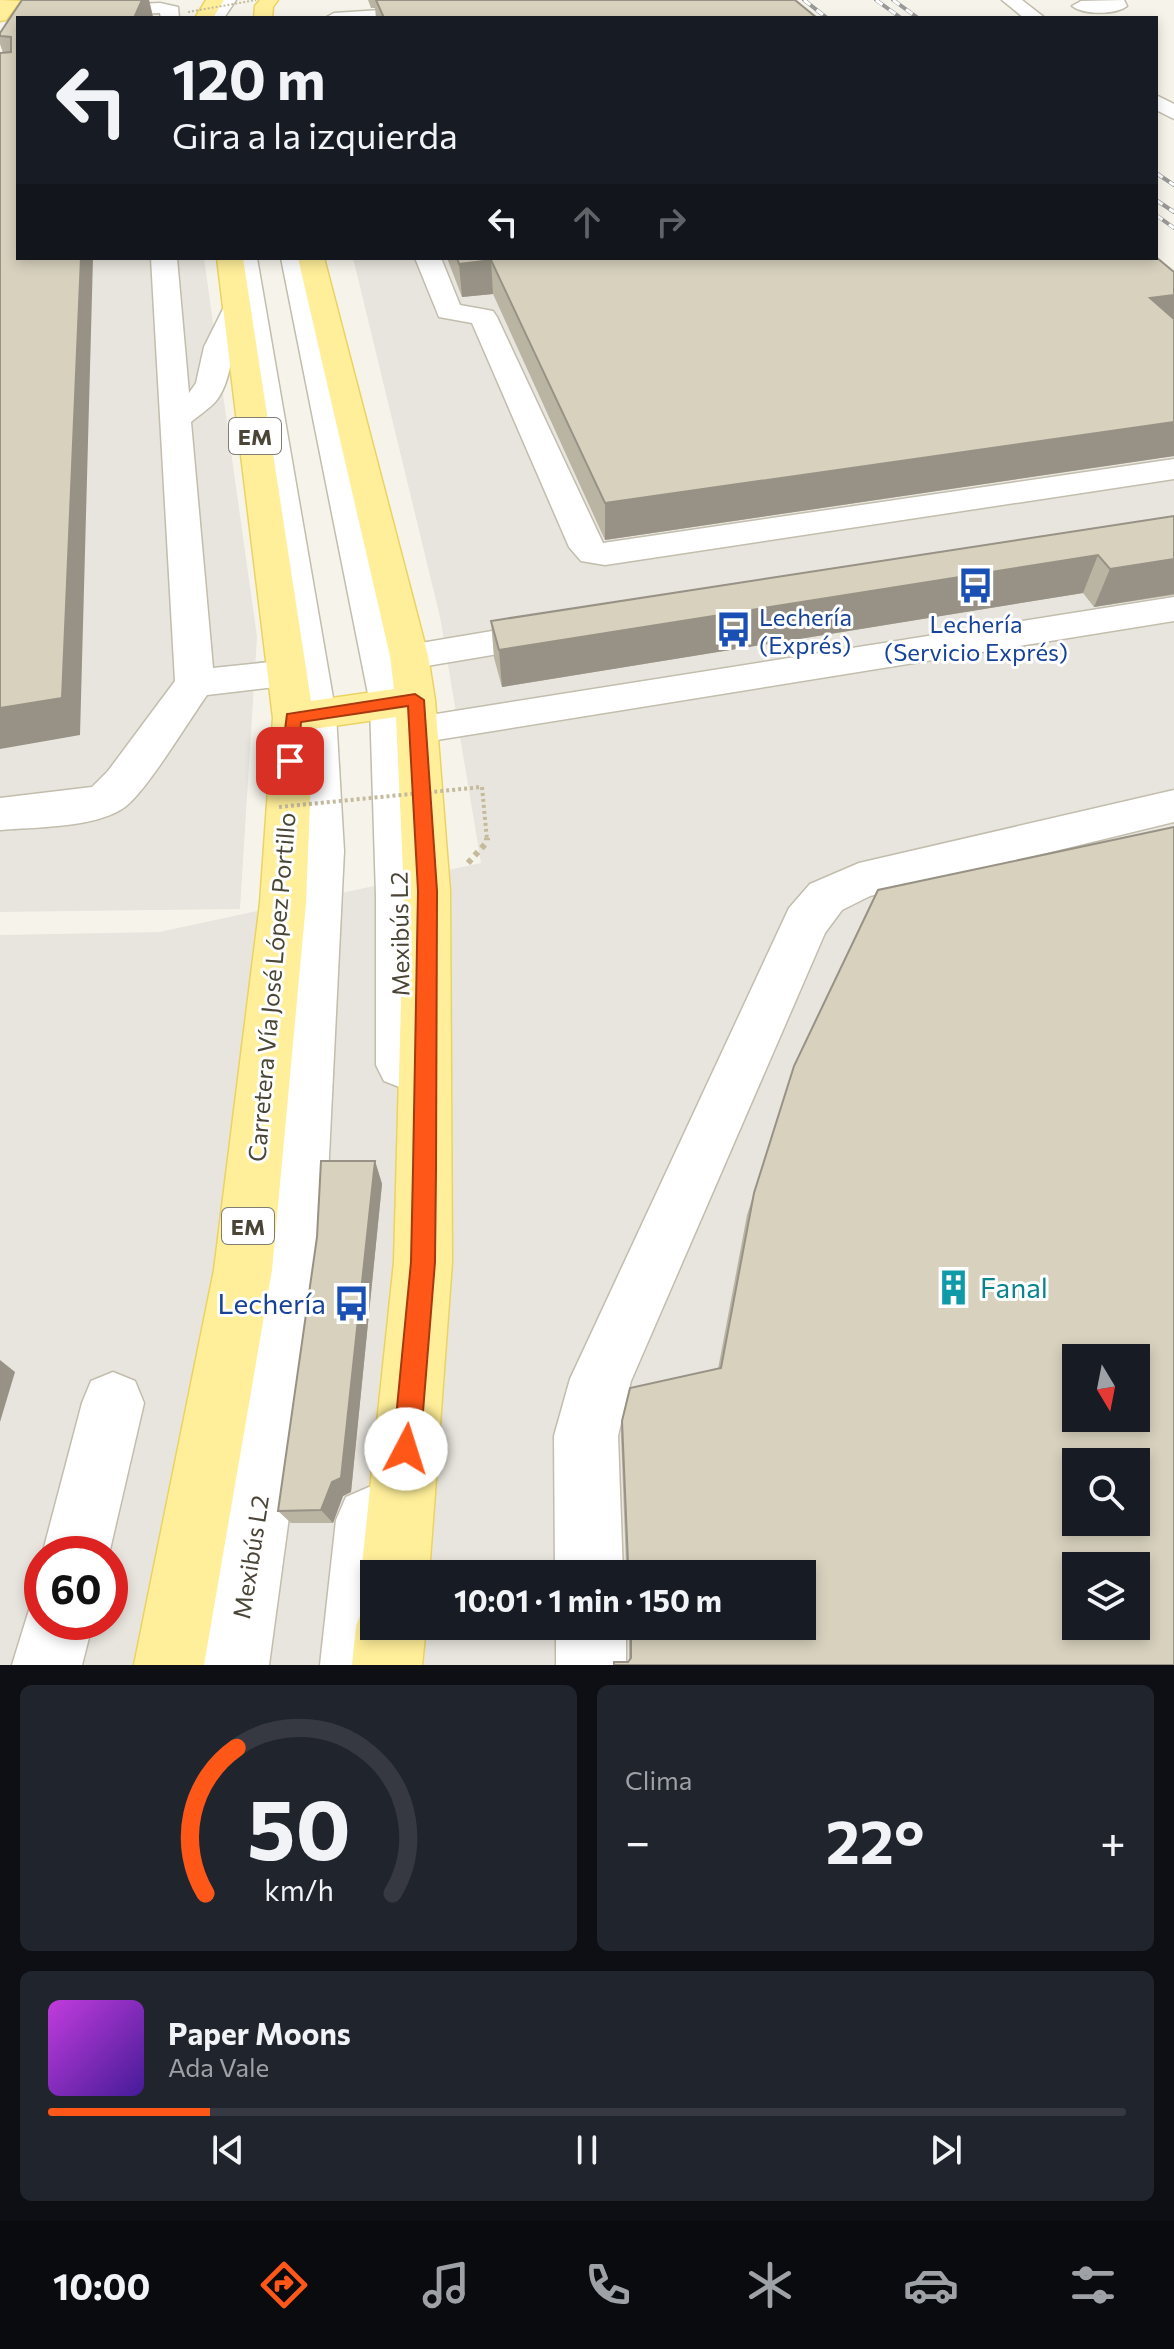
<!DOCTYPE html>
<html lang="es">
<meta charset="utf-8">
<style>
:root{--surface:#171b24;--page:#20242c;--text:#f1f3f6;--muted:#9ea1a6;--line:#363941;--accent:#ff5718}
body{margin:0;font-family:Commissioner,sans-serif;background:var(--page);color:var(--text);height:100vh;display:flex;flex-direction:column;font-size:30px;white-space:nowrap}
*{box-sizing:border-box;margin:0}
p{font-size:26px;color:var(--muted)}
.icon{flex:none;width:44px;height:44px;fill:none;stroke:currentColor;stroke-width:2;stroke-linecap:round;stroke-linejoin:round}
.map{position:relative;height:1665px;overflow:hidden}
.sheet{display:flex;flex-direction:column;gap:20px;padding:20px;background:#0d0f14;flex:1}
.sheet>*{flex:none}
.top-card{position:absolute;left:16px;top:16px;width:1142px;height:244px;border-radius:0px;box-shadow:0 4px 12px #0003;background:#171b24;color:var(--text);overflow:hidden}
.needle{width:52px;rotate:170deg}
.tools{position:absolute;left:1062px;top:1344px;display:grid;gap:16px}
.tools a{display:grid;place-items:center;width:88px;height:88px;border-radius:0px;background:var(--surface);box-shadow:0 4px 12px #0003;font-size:40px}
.speed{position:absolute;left:24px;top:1536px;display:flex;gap:16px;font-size:40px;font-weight:700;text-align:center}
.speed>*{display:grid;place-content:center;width:104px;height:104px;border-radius:50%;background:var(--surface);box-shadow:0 4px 12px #0003;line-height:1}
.speed .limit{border:12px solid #d22;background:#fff;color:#111}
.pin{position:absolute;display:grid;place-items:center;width:68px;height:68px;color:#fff;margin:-34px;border-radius:16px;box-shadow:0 4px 12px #0006}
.me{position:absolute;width:88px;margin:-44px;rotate:5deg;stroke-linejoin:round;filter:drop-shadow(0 0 6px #0008)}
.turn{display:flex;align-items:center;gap:28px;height:168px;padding:0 24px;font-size:36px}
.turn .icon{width:104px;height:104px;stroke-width:2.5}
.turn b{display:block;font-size:56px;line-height:68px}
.lanes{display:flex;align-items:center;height:76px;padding:0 24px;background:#0003;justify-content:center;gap:40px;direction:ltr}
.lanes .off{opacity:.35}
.big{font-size:60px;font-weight:700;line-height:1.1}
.sheet .tile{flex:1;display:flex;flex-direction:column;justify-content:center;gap:12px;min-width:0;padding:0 28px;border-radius:12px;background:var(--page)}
.sheet .dial{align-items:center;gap:0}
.dial svg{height:208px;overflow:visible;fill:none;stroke:var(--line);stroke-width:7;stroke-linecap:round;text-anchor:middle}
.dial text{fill:var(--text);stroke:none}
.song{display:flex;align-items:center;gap:24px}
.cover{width:96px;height:96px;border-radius:12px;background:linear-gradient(135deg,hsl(290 70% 55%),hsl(260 70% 35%))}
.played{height:8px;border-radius:4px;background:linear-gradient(90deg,var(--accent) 15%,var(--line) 15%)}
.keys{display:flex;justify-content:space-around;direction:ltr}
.heat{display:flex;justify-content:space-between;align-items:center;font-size:44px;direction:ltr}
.sheet .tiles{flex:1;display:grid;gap:20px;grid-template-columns:1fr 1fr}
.tile:last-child{grid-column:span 2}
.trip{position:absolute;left:360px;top:1560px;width:456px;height:80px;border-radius:0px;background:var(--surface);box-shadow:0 4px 12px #0003;font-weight:700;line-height:80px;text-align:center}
.dock{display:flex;height:128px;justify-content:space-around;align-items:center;background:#090b0e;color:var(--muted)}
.dock .icon{width:56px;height:56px}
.dock .current{color:var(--accent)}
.dock b{font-size:36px;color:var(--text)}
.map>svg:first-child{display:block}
.industrial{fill:#e8e5de;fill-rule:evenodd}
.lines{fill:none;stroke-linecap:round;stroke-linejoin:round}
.minor-casing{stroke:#c2bdac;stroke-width:3}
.major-casing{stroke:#ebd363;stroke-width:3}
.path-far1{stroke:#c5bb9c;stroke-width:4;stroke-dasharray:3 3;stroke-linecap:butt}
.path{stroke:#c5bb9c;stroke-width:6;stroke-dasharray:5 5;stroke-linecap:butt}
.minor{fill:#fff;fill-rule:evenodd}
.major{fill:#ffef9a;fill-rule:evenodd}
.rail-casing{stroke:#999;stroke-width:4}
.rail{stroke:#fff;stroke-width:3;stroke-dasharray:8;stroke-linecap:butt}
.path-bridge-far1{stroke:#c5bb9c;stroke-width:2;stroke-dasharray:2 2;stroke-linecap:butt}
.path-bridge{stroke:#c5bb9c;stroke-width:4;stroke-dasharray:3 3;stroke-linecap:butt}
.wall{fill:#bab4a3}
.shaded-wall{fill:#979285}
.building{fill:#d8d1be;stroke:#979285;stroke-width:2;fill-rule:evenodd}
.route{fill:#ff5718;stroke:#a63910;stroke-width:2}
.labels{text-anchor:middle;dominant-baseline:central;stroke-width:6;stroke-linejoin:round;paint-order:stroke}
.shield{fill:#fff;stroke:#807d73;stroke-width:2}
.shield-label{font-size:22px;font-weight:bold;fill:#4a4537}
.transit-label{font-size:24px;fill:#164399;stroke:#fff;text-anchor:start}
.street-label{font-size:24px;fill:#4a4537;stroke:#fff}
.near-culture-label{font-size:28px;fill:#0d838f;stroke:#fff;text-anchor:start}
.near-transit-label{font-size:28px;fill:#164399;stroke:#fff;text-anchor:end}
</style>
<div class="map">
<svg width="1174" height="1665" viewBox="0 0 1174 1665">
<rect width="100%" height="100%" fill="#f6f4ea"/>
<!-- industrial -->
<g class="industrial">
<path d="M 0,67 L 18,258 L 204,258 L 257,637 L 240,909 L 0,912 Z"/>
<path d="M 353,258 L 1115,258 L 1174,305 L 1174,1665 L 0,1665 L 0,935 L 159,932 L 481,863 L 440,617 ZM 1076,1358 L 1136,1358 L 1136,1418 L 1076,1418 ZM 1076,1462 L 1136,1462 L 1136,1522 L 1076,1522 ZM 42,1554 L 110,1554 L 110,1622 L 42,1622 ZM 1076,1566 L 1136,1566 L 1136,1626 L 1076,1626 ZM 374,1574 L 802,1574 L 802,1626 L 374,1626 Z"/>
</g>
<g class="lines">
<defs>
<g id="minor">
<path d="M 218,0 L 236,0 L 224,18 L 206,18 Z"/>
<path d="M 1002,0 L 1022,0 L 1045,18 L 1024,18 Z"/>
<path d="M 1124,0 L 1127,6 C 1116,15 1083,15 1072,6 L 1081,1 Z"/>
<path d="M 160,3 L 178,7 L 179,18 L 161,18 L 160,13 L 90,16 L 81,11 L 90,6 Z"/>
<path d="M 396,9 L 436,12 L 445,17 L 325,18 L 334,13 Z"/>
<path d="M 1156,95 L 1174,104 L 1174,119 L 1156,110 Z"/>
<path d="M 151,258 L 177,258 L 189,393 L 196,383 L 204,347 L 223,309 L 227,303 L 237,301 L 231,258 L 257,258 L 336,715 L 344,851 L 324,1258 L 269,1665 L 199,1665 L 266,1258 L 300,851 L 296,715 L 292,685 L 207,695 C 189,720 144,796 122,809 C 92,828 34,827 0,830 L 0,798 L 92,787 L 108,771 L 175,681 ZM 241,328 L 288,660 L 213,668 L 191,422 C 199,415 209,409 216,401 C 232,381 230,351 241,328 Z"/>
<path d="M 281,258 L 307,258 L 397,647 L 551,621 L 564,624 L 570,633 L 564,642 L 551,645 L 409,669 L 401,667 L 411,718 L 1174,597 L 1174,621 L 412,744 L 428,1065 L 420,1081 L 402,1088 L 384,1081 L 376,1065 L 376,896 L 370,704 Z"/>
<path d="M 415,258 L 441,258 L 460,305 L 493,311 L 497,317 L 603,543 L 1174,459 L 1174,479 L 605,565 L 581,561 L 569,547 L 472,323 L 439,317 Z"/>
<path d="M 1174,790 L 1174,822 L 870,896 L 842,910 L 825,933 L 631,1381 L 618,1436 L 623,1574 L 555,1574 L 554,1436 L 570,1379 L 789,908 L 810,884 L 859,863 Z"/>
<path d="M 113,1372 L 135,1381 L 144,1403 L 109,1554 L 42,1555 L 82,1403 L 91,1381 Z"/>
<path d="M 369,1487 L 392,1497 L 402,1520 L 398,1574 L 374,1574 L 374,1626 L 393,1626 L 390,1665 L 320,1665 L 336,1520 L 346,1497 Z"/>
<path d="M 42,1594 L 42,1622 L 93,1622 L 82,1665 L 12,1665 L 33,1597 Z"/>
<rect x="556" y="1626" width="70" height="39"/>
</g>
<g id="major">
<path d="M 0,0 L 20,1 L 6,20 L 0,21 Z"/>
<path d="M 206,0 L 224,0 L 213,18 L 195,18 Z"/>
<path d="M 260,0 L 278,0 L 273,7 L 272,18 L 254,18 L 255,6 Z"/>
<path d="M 217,258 L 243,258 L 311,701 L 394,689 L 390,656 L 298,258 L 324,258 L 428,656 L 435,700 L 450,891 L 452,1262 L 429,1574 L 374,1574 L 374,1626 L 426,1626 L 422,1665 L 352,1665 L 356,1626 L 366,1601 L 373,1599 L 361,1574 L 394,1262 L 404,891 L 396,717 L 313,729 L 306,903 L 272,1270 L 204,1665 L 134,1665 L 214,1270 L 260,903 L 273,718 Z"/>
</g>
</defs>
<!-- minor casing -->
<use href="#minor" class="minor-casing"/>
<!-- major casing -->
<use href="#major" class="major-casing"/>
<!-- path-far1 -->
<path class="path-far1" d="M 482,787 L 487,840"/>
<!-- path -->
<path class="path" d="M 468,863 L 487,842 L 487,838"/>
<!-- minor -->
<use href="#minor" class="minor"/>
<!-- major -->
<use href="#major" class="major"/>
<defs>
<g id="rail">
<path d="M 804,0 L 827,18"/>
<path d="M 876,0 L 901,18"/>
<path d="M 893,0 L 918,18"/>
<path d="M 1156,173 L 1174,185"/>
<path d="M 1156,200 L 1174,212"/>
<path d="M 1156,215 L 1174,228"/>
</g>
</defs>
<!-- rail casing -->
<use href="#rail" class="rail-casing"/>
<!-- rail -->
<use href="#rail" class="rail"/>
<!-- path-bridge-far1 -->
<path class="path-bridge-far1" d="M 188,12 L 256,0"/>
<!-- path-bridge -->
<path class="path-bridge" d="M 279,807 L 482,787"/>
</g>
<!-- wall -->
<g class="wall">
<path d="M 22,0 L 160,0 L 149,0 L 153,16 L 18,18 L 80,735 L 3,53 L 0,44 L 0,33 Z"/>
<path d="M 368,0 L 795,0 L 817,18 L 376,18 L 375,8 L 371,8 Z"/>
<path d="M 447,258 L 1156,258 L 1174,272 L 1174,456 L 605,540 L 493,294 L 462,297 Z"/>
<path d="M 1174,516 L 1174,595 L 1094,607 L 1083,593 L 502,687 L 494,658 L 491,621 Z"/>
<path d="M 375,1161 L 382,1184 L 351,1492 L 343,1496 L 333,1523 L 291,1523 L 278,1511 Z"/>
<path d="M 754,1193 L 1174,1665 L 613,1665 L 614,1662 L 629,1661 L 629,1626 L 802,1626 L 802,1574 L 614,1574 L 615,1567 L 626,1564 L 621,1436 L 622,1421 L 718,1369 L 747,1215 Z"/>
</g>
<!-- shaded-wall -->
<g class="shaded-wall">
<path d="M 142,0 L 149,0 L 153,18 L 134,18 Z"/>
<path d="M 81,258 L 93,258 L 80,735 L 0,749 L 0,708 Z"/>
<path d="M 491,260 L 493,294 L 462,297 L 459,264 Z"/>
<path d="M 1174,295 L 1174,328 L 1150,298 Z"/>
<path d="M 1174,422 L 1174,456 L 605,540 L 605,503 Z"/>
<path d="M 1098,555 L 1083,593 L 502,687 L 499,650 Z"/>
<path d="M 1174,559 L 1174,594 L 1094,607 L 1110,569 Z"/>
<path d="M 375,1161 L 382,1184 L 351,1492 L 343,1496 L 333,1523 L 321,1510 L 332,1482 Z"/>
<path d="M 0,1360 L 15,1372 L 0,1422 Z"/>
</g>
<!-- building -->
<g class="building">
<path d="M 22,0 L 142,0 L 134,18 L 18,18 L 18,258 L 81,258 L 62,698 L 0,708 L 0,53 L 11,52 L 11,37 L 0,36 L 0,33 Z"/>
<path d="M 376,0 L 795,0 L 817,18 L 384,18 Z"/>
<path d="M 1156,257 L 1174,272 L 1174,295 L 1150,298 L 1174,319 L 1174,422 L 605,503 L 491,260 L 459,264 L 457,258 Z"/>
<path d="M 1174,516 L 1174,559 L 1110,569 L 1098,555 L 499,650 L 491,621 Z"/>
<path d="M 1174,827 L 1174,1665 L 614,1665 L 614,1662 L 628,1662 L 631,1658 L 631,1626 L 802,1626 L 802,1574 L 615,1574 L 615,1567 L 628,1563 L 622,1421 L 630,1388 L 721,1368 L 754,1193 L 794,1066 L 878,890 ZM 1076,1358 L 1136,1358 L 1136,1418 L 1076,1418 ZM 1076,1462 L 1136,1462 L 1136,1522 L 1076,1522 ZM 1076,1566 L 1136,1566 L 1136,1626 L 1076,1626 Z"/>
<path d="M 321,1161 L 375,1161 L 341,1478 L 332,1482 L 321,1510 L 278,1511 L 317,1237 Z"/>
</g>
<!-- route -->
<path class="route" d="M 415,694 L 424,700 L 437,891 L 436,1169 L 435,1262 L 420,1449 L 416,1459 L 406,1462 L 397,1459 L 393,1449 L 411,1262 L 413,1169 L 418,891 L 408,706 L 301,722 L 298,761 L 290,767 L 281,761 L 287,714 Z"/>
<!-- icons -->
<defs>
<symbol id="bus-bare" viewBox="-9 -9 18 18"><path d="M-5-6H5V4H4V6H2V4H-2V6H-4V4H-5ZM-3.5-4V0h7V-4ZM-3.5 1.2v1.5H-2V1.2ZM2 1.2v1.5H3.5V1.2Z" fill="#1a4fb4" stroke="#fff" stroke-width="2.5" paint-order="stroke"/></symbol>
<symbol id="building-bare" viewBox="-9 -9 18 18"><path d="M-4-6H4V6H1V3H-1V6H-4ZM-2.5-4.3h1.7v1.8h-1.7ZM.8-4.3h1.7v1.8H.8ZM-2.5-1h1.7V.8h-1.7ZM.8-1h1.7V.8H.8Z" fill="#0f9aa8" stroke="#fff" stroke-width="2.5" paint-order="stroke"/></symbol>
</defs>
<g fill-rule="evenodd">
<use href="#bus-bare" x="950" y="560" width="51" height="51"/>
<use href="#bus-bare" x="708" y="604" width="51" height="51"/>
<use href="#building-bare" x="928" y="1262" width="51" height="51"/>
<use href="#bus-bare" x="326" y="1278" width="51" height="51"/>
</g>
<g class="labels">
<!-- shield labels -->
<g class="shield">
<rect x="229" y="418" width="52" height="36" rx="6"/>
<rect x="222" y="1208" width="52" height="36" rx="6"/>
</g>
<g class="shield-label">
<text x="255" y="436">EM</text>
<text x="248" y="1226">EM</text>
</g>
<!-- transit labels -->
<g class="transit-label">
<text x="759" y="616">Lechería<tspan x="759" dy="28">(Exprés)</tspan></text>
<text x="976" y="623" text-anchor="middle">Lechería<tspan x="976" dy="28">(Servicio Exprés)</tspan></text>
</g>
<!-- street labels -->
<g class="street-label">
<text transform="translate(399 934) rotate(-91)">Mexibús L2</text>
<text transform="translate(271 987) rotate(-85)">Carretera Vía José López Portillo</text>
<text transform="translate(250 1557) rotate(-81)">Mexibús L2</text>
</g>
<!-- near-culture labels -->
<g class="near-culture-label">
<text x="980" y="1287">Fanal</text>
</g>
<!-- near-transit labels -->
<g class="near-transit-label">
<text x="326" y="1303">Lechería</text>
</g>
</g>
</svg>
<div class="tools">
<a><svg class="needle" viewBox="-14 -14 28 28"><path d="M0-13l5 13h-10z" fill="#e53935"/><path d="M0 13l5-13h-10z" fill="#9ea1a6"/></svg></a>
<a><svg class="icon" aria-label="search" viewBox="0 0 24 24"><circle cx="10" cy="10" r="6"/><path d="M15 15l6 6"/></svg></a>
<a><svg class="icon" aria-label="layers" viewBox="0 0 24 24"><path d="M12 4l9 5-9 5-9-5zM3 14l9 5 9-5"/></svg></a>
</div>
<div class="speed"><div class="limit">60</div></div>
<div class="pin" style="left:290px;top:761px;background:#d93025"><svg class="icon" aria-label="arrive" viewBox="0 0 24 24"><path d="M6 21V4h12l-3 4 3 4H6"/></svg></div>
<svg class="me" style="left:406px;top:1449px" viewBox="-20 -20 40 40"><circle r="19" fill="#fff"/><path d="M0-13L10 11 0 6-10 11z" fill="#ff5718"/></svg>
<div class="trip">10:01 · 1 min · 150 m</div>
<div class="top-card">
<div class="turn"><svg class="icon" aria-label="left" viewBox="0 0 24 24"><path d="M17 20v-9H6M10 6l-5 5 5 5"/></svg><div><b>120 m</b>Gira a la izquierda</div></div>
<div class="lanes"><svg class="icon" aria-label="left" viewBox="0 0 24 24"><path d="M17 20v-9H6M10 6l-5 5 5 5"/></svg><svg class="icon off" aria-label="ahead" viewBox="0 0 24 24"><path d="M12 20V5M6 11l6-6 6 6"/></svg><svg class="icon off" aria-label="right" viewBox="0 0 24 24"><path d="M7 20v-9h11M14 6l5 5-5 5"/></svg></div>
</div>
</div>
<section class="sheet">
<div class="tiles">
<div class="tile dial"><svg viewBox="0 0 100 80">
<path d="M14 69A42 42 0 1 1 86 69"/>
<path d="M14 69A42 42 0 0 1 26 13" stroke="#ff5718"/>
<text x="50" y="56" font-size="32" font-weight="700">50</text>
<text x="50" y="72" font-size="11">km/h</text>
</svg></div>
<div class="tile"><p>Clima</p>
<div class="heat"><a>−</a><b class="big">22°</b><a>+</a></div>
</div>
<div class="tile">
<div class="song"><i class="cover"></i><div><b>Paper Moons</b><p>Ada Vale</p></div></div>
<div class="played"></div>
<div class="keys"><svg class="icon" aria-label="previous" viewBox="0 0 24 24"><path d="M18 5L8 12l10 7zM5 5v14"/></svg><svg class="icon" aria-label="pause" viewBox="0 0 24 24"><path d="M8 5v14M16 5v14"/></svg><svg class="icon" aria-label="next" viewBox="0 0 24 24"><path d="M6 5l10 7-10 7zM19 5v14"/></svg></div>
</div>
</div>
</section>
<nav class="dock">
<b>10:00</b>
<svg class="icon current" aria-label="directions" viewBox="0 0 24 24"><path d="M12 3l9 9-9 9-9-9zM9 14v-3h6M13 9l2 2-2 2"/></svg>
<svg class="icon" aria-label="music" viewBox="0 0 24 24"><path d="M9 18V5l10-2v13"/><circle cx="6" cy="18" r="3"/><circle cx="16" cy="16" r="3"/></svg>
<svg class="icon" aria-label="phone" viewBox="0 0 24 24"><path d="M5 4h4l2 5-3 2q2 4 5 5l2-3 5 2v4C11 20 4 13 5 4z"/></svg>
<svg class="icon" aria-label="climate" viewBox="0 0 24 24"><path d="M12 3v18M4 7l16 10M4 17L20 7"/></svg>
<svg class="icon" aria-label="car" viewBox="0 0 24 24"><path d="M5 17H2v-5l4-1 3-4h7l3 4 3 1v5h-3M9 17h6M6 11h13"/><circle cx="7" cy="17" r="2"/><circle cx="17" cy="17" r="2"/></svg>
<svg class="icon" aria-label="filters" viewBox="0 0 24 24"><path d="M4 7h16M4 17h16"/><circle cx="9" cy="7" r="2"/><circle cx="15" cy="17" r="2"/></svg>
</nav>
